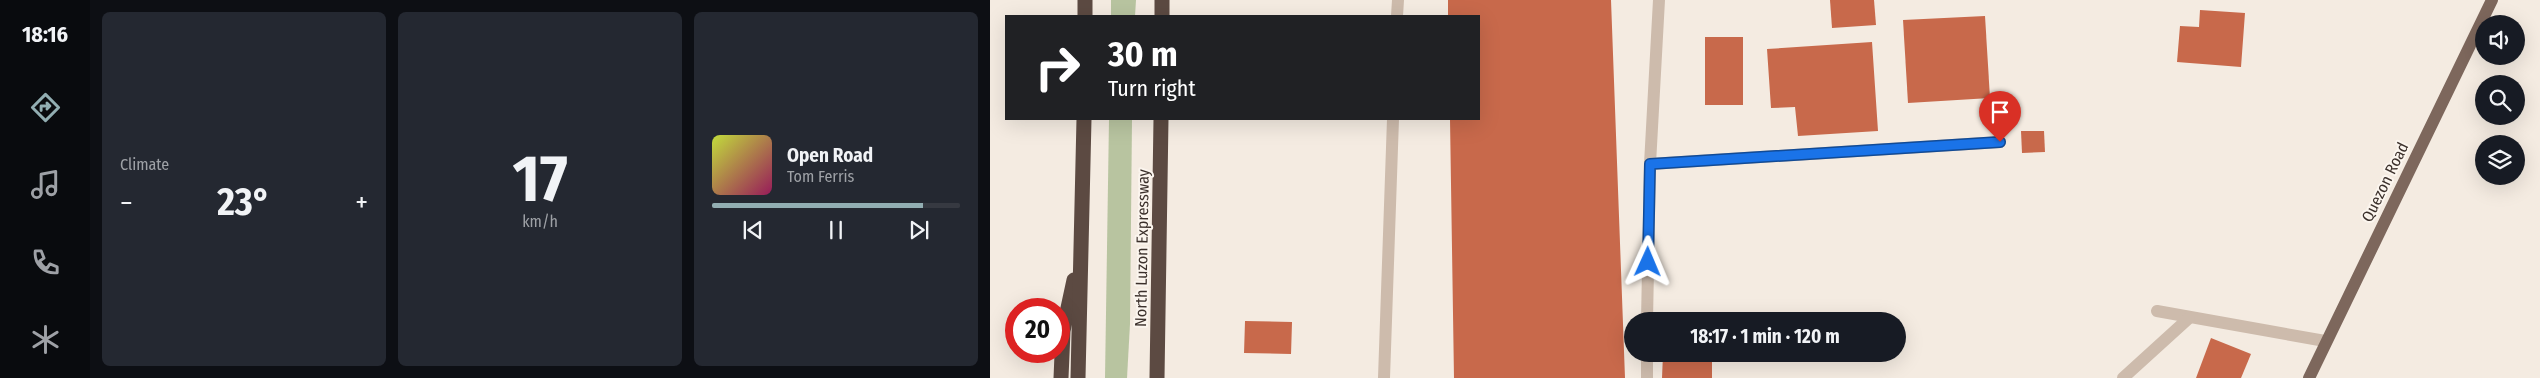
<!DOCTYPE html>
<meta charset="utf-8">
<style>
:root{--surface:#171b24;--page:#242831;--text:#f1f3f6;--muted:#9ea1a6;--line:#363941;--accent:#92aeb2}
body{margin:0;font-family:"Fira Sans Condensed",sans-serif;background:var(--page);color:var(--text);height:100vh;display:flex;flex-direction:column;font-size:19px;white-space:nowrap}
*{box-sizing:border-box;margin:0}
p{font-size:16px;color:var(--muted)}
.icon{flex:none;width:28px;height:28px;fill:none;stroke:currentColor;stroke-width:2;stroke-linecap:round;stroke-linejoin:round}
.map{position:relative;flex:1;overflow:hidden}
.panel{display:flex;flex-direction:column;gap:12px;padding:12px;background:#0d0f14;width:900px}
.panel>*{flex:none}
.guide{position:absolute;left:15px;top:15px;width:475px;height:105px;border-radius:0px;box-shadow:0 5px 20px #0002;background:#202124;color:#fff;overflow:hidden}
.buttons{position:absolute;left:1485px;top:15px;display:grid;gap:10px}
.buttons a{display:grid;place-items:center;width:50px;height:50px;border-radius:50%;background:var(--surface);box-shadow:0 5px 20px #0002;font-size:25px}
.speed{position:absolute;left:15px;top:298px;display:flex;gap:10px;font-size:25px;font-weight:700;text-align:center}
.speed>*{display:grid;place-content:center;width:65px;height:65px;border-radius:50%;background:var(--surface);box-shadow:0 5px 20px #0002;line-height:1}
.speed .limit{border:8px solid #d22;background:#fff;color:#111}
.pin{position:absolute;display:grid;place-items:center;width:42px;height:42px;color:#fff;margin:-51px -21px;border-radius:50% 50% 50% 0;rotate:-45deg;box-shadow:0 0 5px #0007}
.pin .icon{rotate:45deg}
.me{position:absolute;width:55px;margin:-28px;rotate:1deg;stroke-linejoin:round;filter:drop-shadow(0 0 4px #0008)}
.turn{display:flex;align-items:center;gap:18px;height:105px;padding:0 20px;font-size:22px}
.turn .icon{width:65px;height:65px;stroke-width:2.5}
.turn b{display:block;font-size:35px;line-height:42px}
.big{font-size:38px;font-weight:700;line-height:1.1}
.panel .card{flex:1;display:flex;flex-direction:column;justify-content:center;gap:8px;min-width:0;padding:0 18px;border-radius:8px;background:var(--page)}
.panel .dial{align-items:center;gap:0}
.dial b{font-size:65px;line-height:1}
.song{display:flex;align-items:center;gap:15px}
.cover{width:60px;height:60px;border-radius:8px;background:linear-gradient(135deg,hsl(70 70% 55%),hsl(330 70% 35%))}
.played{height:5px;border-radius:2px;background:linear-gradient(90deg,var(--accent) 85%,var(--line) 85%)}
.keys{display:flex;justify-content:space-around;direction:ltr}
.heat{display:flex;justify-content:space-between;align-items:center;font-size:28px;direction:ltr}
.panel .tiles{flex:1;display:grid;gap:12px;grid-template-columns:repeat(3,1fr)}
.trip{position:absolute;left:634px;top:312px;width:282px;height:50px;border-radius:25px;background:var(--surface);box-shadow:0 5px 20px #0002;font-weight:700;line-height:50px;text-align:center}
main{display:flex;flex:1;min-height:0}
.menu{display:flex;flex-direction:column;width:90px;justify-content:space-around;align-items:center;background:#090b0e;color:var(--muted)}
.menu .icon{width:35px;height:35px}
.menu .active{color:var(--accent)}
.menu b{font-size:22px;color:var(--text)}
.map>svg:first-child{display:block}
.grass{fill:#b8c4a0}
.building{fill:#c8694b}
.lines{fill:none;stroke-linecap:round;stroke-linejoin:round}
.minor{stroke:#cdbbac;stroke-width:12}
.major{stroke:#7d675c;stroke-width:12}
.highway{stroke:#5c4a42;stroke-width:15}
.route-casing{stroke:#114b97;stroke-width:12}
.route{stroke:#1a73e8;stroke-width:9}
.labels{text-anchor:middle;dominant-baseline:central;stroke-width:4;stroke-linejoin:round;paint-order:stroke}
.street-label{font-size:16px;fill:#3b302b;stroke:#fbf5ee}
</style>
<main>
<nav class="menu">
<b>18:16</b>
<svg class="icon active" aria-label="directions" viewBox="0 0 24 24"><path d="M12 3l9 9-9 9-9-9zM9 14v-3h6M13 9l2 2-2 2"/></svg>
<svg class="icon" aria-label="music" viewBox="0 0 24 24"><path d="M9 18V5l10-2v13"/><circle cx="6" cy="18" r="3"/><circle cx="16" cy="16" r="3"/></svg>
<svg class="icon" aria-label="phone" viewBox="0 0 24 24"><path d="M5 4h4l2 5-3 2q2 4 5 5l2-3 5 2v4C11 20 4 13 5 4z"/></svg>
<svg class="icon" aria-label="climate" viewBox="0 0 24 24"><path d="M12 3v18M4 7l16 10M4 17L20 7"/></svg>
</nav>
<section class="panel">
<div class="tiles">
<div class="card"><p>Climate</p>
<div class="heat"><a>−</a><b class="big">23°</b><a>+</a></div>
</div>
<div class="card dial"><b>17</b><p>km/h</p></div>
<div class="card">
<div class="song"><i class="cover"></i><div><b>Open Road</b><p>Tom Ferris</p></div></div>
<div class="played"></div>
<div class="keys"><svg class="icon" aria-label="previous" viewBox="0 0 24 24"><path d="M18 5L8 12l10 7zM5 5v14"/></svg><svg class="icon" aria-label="pause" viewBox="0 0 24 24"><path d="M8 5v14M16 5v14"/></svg><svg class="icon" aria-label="next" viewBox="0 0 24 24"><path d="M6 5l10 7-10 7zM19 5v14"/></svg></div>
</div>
</div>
</section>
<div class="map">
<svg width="1550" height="378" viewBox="0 0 1550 378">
<rect width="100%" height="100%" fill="#f4ebe1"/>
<!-- grass -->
<g class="grass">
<path d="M 121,0 L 146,0 L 145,16 L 121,16 Z"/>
<path d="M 119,119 L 142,119 L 140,324 L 137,378 L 115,378 Z"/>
</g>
<!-- building -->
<g class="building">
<path d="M 458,0 L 621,0 L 635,378 L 464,378 L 460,119 L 489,119 L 489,16 L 458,16 Z"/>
<path d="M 840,0 L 884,0 L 886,25 L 842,28 Z"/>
<path d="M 1210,10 L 1255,13 L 1251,67 L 1187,62 L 1190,26 L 1209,27 Z"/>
<path d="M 995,16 L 1000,98 L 918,103 L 913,20 Z"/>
<rect x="715" y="37" width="38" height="68"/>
<path d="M 882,42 L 888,131 L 808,136 L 805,107 L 781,108 L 777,49 Z"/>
<path d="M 1031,131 L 1054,131 L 1055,152 L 1032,153 Z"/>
<path d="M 255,321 L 302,322 L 301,354 L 254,353 Z"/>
<path d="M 1221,338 L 1261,354 L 1251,378 L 1206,378 Z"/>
<path d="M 673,354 L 722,354 L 722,378 L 672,378 Z"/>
</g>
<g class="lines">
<!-- minor -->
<g class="minor">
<path d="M 407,16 L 408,0"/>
<path d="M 660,164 L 1010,142"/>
<path d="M 1167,311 L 1335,341"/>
<path d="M 657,321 L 660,164 L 669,0"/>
<path d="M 394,378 L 403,119"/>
<path d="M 657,378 L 657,354"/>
<path d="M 1133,378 L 1199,318"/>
</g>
<!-- major -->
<path class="major" d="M 1319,378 L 1502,0"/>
<!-- highway -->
<g class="highway">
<path d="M 95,16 L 95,0"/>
<path d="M 172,16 L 172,0"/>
<path d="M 71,378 L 73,331 L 84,280"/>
<path d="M 88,378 L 94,119"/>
<path d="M 167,378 L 171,119"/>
</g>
</g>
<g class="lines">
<defs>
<path id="route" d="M 658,262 L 660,164 L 1010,142"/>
</defs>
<!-- route casing -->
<use href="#route" class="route-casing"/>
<!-- route -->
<use href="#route" class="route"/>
</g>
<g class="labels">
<!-- street labels -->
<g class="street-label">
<text transform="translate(1395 182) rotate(-64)">Quezon Road</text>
<text transform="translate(152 248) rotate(-89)">North Luzon Expressway</text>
</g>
</g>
</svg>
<div class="buttons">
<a><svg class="icon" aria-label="sound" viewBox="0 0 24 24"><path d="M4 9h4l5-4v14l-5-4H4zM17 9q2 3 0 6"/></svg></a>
<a><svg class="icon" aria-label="search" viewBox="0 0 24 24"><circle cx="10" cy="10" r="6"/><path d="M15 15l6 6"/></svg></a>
<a><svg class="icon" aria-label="layers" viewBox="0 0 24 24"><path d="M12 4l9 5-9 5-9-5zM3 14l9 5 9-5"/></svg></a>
</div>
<div class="speed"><div class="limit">20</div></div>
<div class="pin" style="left:1010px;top:142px;background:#d93025"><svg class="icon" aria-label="arrive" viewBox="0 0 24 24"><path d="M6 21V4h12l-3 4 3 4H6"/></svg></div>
<svg class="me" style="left:658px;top:262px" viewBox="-20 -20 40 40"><path d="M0-17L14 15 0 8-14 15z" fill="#1a73e8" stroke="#fff" stroke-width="4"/></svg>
<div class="trip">18:17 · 1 min · 120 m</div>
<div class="guide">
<div class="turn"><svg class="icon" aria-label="right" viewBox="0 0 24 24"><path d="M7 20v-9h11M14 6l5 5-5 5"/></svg><div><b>30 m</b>Turn right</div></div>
</div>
</div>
</main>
